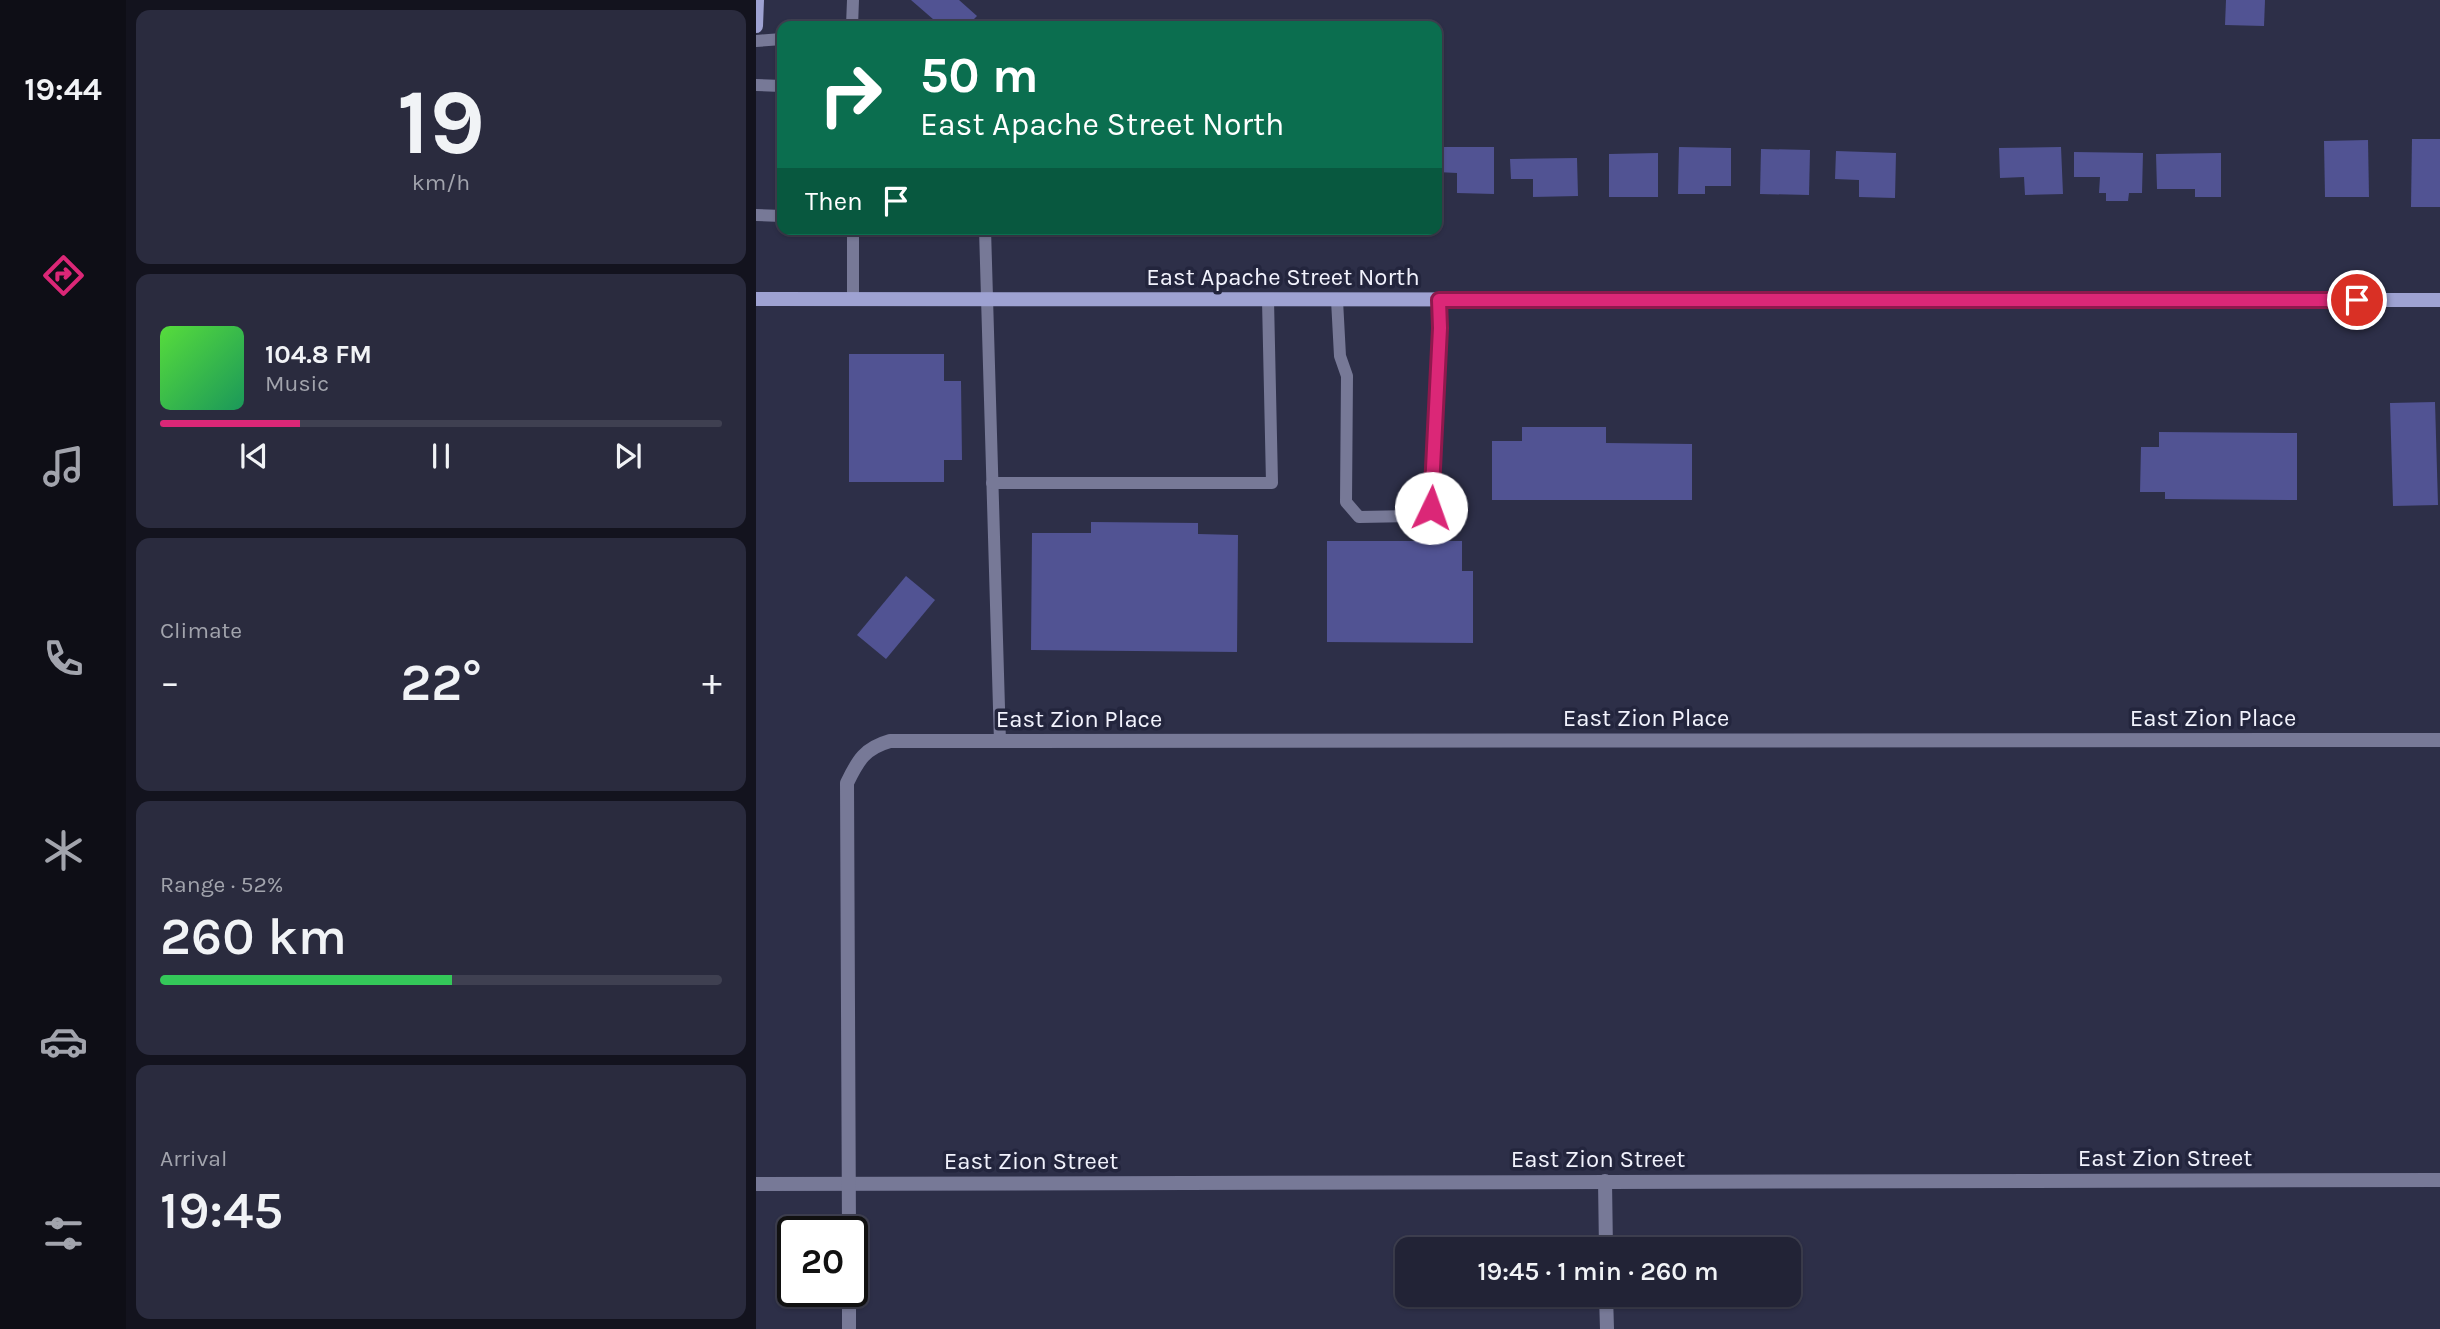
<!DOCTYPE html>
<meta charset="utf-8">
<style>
:root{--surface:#222336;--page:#2a2b3e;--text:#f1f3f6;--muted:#a2a4ad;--line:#3f4051;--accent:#db2777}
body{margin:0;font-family:Karla,sans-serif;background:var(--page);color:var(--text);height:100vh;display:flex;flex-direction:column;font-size:26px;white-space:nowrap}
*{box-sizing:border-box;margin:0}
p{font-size:23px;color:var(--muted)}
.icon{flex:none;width:38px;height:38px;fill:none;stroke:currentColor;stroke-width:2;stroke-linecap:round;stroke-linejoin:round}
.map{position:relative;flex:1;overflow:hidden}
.details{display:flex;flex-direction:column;gap:10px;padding:10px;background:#13131e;width:630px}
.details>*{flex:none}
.guide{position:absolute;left:21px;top:21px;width:665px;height:214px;border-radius:14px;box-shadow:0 2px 5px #0004,0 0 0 2px var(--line);background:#0b6e4f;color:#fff;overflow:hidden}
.speed{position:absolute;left:21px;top:1216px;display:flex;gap:14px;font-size:35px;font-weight:700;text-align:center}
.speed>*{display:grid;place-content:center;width:91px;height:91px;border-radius:50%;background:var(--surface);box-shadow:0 2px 5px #0004,0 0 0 2px var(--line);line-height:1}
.speed .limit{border:4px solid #111;border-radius:10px;background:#fff;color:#111}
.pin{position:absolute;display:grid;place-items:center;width:60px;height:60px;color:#fff;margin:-30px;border:4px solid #fff;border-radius:50%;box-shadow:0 2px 7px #0007}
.me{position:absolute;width:77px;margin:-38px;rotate:3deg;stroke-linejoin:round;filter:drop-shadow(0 0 5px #0008)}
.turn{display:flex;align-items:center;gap:24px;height:147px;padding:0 28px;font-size:32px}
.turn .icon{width:91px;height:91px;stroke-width:2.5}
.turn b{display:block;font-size:49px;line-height:60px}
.then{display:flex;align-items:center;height:66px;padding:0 28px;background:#0003;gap:14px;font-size:26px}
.big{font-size:52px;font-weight:600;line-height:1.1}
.details .tile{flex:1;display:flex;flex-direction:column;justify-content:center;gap:10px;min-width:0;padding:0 24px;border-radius:14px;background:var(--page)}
.details .dial{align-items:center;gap:0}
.dial b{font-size:91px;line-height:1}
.song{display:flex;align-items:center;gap:21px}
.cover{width:84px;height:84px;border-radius:10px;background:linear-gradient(135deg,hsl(110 70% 55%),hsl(150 70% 35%))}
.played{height:7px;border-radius:4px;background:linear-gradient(90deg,var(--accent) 25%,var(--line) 25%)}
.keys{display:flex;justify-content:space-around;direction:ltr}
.heat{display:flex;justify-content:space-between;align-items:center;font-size:38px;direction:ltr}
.charge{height:10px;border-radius:5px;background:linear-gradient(90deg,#34c759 52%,var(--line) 0)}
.trip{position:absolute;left:639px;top:1237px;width:406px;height:70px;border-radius:14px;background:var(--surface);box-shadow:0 2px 5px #0004,0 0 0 2px var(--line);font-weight:600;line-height:70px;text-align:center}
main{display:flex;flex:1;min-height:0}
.tabs{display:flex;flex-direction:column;width:126px;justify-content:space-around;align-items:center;background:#0e0e16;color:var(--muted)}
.tabs .icon{width:49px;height:49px}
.tabs .on{color:var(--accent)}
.tabs b{font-size:32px;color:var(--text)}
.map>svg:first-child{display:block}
.building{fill:#515393}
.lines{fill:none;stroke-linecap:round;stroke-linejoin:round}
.service{stroke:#777997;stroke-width:12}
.minor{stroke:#777997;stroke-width:14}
.secondary{stroke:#9ea2d2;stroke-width:14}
.route-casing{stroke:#8e194d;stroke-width:18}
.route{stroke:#db2777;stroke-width:12}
.labels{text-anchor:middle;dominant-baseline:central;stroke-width:7;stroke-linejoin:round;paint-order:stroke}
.street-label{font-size:24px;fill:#f1f2fc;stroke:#23253d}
</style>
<main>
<nav class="tabs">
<b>19:44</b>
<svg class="icon on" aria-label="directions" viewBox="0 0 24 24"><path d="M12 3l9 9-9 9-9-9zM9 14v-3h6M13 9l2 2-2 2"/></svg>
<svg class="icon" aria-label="music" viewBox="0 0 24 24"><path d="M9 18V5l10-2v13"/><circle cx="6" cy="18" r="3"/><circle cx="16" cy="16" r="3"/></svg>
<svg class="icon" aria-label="phone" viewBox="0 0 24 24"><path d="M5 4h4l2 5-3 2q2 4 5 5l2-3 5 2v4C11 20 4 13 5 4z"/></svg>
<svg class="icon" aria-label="climate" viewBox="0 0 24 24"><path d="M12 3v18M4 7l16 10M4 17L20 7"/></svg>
<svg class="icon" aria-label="car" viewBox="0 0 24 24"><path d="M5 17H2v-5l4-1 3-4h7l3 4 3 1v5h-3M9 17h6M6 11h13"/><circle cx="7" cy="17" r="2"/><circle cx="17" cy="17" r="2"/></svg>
<svg class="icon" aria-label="filters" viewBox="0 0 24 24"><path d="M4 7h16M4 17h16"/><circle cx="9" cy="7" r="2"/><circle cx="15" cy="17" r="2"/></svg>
</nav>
<section class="details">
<div class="tile dial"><b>19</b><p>km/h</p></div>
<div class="tile">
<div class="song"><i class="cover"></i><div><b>104.8 FM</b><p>Music</p></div></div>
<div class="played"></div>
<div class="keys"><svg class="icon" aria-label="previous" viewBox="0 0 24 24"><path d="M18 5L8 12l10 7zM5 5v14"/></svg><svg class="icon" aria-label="pause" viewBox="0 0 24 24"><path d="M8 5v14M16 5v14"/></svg><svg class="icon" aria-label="next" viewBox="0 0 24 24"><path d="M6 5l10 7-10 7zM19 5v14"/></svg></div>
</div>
<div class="tile"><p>Climate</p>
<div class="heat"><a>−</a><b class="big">22°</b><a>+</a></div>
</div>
<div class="tile"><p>Range · 52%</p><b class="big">260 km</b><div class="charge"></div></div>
<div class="tile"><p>Arrival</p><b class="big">19:45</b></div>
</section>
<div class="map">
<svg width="1684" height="1329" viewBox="0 0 1684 1329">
<rect width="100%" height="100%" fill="#2d2f48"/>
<!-- building -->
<g class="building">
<path d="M 155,0 L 203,0 L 221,16 L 211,26 L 185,26 Z"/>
<path d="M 1470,0 L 1509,0 L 1508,26 L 1469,25 Z"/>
<path d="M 1656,139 L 1684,139 L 1684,207 L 1655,207 Z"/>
<path d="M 1612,140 L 1613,197 L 1569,197 L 1568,141 Z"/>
<path d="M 681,147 L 738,147 L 738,194 L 701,193 L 701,173 L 681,172 Z"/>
<path d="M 923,147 L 975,148 L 975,186 L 949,186 L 949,194 L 922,194 Z"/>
<path d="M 1305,147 L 1307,194 L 1269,195 L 1268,177 L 1244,178 L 1243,148 Z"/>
<path d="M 1005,149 L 1054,150 L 1053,195 L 1004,194 Z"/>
<path d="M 1080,151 L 1140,153 L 1139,198 L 1103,197 L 1103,180 L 1079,179 Z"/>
<path d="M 1318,152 L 1387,153 L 1386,193 L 1373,193 L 1372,201 L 1350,201 L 1350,193 L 1343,193 L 1344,177 L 1318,177 Z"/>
<path d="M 902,153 L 902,197 L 853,197 L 853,154 Z"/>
<path d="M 1465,153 L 1465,197 L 1439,197 L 1439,189 L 1401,189 L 1400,154 Z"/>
<path d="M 821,158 L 822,196 L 777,197 L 777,179 L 755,179 L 754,159 Z"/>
<path d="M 93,354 L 188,354 L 188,381 L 205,381 L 206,460 L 188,460 L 188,482 L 93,482 Z"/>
<path d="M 1679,402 L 1682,505 L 1637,506 L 1634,403 Z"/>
<path d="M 766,427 L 850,427 L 850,443 L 936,444 L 936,500 L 736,500 L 736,441 L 766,441 Z"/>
<path d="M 1403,432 L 1541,433 L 1541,500 L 1409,499 L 1409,492 L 1384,492 L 1385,447 L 1403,447 Z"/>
<path d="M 335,522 L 442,523 L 442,534 L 482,535 L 481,652 L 275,650 L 276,533 L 335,533 Z"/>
<path d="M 571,541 L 706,541 L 706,571 L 717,571 L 717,643 L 571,642 Z"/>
<path d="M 150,576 L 179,600 L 130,659 L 101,635 Z"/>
</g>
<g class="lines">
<!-- service -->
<g class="service">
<path d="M 96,26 L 97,0"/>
<path d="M 0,41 L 26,39"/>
<path d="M 0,85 L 26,86"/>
<path d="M 0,215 L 26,216"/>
<path d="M 229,229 L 244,742"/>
<path d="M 97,300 L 97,229"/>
<path d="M 581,300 L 584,356 L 591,376 L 590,502 L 603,517 L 657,516 L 675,508 L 684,328 L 683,300"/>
<path d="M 236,483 L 516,483 L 512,300"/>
</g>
<!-- minor -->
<g class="minor">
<path d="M 849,1181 L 850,1250"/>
<path d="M 0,1184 L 1684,1180"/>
<path d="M 93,1232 L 91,783 C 102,760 109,748 134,741 L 1684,740"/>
<path d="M 850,1295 L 851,1329"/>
<path d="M 93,1329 L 93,1292"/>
</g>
<!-- secondary -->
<g class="secondary">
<path d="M 0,26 L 1,0"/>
<path d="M 0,299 L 1684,300"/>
</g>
</g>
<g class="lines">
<defs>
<path id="route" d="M 675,508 L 684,328 L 683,300 L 1601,300"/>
</defs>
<!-- route casing -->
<use href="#route" class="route-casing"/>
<!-- route -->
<use href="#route" class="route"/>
</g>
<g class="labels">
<!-- street labels -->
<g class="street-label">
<text x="527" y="277">East Apache Street North</text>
<text x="890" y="718">East Zion Place</text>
<text x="1457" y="718">East Zion Place</text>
<text x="323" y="719">East Zion Place</text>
<text x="1409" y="1158">East Zion Street</text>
<text x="842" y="1159">East Zion Street</text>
<text x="275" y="1161">East Zion Street</text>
</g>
</g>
</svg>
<div class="speed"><div class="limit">20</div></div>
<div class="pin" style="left:1601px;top:300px;background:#d93025"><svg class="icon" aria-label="arrive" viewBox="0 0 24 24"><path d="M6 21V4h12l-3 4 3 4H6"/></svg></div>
<svg class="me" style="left:675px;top:508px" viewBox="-20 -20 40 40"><circle r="19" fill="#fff"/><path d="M0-13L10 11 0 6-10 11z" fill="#db2777"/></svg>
<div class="trip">19:45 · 1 min · 260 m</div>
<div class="guide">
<div class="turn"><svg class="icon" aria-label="right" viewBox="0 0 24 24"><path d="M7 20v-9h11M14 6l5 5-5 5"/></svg><div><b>50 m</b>East Apache Street North</div></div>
<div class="then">Then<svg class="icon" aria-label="arrive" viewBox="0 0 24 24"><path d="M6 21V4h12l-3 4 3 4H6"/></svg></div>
</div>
</div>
</main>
